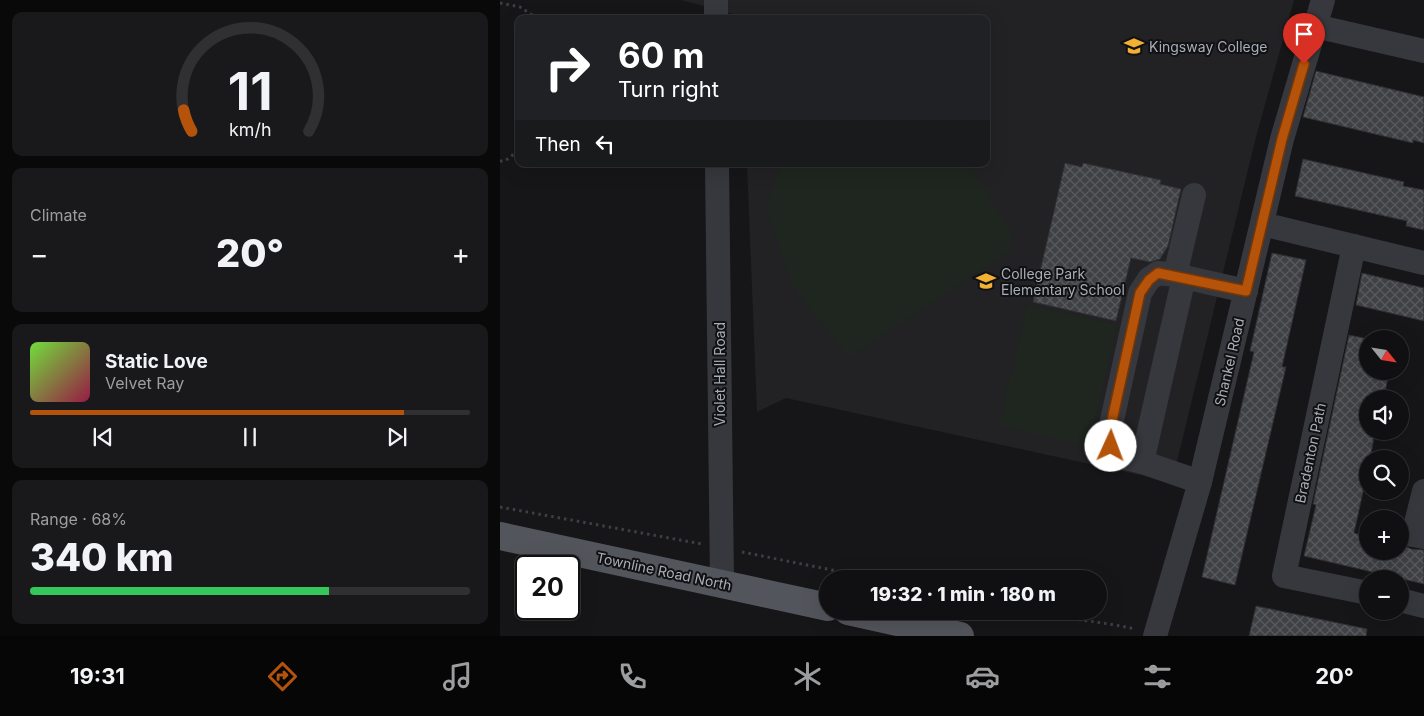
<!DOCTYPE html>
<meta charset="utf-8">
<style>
:root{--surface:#101012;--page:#19191b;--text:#f1f3f6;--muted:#9c9d9f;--line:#303032;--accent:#b45309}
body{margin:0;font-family:Inter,sans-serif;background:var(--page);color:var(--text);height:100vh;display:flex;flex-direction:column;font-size:19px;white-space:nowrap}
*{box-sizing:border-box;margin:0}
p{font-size:16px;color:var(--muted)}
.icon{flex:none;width:28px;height:28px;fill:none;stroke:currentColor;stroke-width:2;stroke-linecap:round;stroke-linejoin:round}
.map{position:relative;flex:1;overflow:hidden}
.drawer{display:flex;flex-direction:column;gap:12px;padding:12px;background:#09090a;width:500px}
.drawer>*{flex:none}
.hud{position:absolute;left:15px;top:15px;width:475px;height:152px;border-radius:10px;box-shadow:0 5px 20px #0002,0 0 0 1px var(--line);background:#202124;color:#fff;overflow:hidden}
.needle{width:32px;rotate:120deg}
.buttons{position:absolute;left:859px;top:330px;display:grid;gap:10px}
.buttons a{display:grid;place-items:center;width:50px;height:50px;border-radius:50%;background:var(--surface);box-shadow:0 5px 20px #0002,0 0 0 1px var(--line);font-size:25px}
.speed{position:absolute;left:15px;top:555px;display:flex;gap:10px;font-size:25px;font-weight:700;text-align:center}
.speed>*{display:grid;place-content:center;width:65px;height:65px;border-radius:50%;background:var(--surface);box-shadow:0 5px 20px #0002,0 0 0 1px var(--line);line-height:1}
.speed .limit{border:2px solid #111;border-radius:8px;background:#fff;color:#111}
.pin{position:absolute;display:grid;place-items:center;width:42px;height:42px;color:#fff;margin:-51px -21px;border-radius:50% 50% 50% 0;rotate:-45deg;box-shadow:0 0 5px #0007}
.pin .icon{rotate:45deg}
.me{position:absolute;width:55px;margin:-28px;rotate:2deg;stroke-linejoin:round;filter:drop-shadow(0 0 4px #0008)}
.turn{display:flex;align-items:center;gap:18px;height:105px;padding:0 20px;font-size:22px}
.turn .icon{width:65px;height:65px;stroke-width:2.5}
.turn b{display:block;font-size:35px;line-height:42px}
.then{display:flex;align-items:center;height:48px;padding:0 20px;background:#0003;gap:10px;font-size:19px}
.big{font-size:38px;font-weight:800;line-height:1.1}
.drawer .tile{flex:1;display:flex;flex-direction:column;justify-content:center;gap:8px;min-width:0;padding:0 18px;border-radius:10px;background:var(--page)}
.drawer .dial{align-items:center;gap:0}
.dial svg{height:130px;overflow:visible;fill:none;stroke:var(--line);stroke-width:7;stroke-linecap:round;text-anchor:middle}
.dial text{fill:var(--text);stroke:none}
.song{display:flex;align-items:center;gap:15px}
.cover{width:60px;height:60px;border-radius:8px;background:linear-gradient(135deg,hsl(100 70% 55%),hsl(340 70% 35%))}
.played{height:5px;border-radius:2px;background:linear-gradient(90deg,var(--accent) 85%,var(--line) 85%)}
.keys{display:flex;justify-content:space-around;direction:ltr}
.heat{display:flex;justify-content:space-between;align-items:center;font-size:28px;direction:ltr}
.charge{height:8px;border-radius:4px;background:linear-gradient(90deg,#34c759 68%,var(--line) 0)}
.trip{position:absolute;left:319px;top:570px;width:288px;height:50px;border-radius:25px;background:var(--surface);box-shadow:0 5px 20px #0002,0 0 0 1px var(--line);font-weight:800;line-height:50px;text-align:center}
.menu{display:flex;height:80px;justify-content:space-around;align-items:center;background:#060607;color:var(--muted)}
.menu .icon{width:35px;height:35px}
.menu .selected{color:var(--accent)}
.menu b{font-size:22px;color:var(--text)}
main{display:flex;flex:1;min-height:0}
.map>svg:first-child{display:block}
.built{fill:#222225}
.green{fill:#1e261f}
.building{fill:url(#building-cross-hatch);stroke:#303034}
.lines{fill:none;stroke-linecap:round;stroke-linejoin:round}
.path{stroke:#3d3f44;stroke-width:3;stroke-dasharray:2.5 4;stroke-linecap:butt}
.minor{stroke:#37383d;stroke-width:24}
.major{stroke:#53555c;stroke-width:28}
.route-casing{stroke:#753606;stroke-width:12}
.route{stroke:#b45309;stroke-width:9}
.labels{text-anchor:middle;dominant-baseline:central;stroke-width:4;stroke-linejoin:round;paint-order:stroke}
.poi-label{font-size:14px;fill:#a8adb8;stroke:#111113;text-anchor:start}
.street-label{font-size:14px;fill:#a8adb8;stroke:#111113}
</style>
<main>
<section class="drawer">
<div class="tile dial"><svg viewBox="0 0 100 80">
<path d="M14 69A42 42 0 1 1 86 69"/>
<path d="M14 69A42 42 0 0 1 9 56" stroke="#b45309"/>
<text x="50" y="56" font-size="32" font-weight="700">11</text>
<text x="50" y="72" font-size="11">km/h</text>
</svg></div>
<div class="tile"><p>Climate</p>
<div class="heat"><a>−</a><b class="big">20°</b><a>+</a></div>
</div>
<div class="tile">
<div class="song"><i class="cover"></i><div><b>Static Love</b><p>Velvet Ray</p></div></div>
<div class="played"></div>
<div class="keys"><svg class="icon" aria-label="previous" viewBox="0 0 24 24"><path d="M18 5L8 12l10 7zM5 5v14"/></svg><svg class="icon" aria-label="pause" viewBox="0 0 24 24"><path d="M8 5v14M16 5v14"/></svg><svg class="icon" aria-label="next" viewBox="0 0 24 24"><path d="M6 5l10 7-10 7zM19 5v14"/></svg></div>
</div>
<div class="tile"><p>Range · 68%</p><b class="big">340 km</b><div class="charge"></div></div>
</section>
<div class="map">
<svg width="924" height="636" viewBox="0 0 924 636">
<defs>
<pattern id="building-cross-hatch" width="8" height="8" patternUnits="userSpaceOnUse" patternTransform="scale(1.25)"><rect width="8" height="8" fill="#404145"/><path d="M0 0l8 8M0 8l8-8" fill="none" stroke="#595a5e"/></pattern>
</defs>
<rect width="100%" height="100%" fill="#161618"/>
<!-- built -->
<path class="built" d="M 181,0 L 794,0 L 756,137 L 672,482 L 286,398 L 257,412 L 247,164 L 486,164 L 486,19 L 241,19 L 241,16 Z"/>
<!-- green -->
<g class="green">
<path d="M 281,164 L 469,164 L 513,236 L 509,251 L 349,357 L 293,287 L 266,209 Z"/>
<path d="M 527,305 L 617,325 L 589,446 L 503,427 L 499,418 L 506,408 C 502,396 509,377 516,366 L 515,359 Z"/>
</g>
<!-- building -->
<g class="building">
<path d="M 816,71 L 924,97 L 924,143 L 913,140 L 913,143 L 803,117 Z"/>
<path d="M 803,159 L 904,182 L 903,186 L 924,190 L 924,230 L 906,226 L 907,221 L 795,196 Z"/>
<path d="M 565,163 L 582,167 L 583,163 L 661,180 L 660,184 L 681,189 L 668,246 L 660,259 L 650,262 L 631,258 L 616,321 L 533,302 Z"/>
<path d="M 772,253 L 806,260 L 782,367 L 786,367 L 735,585 L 702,577 L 754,352 L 750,351 Z"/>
<path d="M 862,273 L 924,288 L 924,321 L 856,305 Z"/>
<path d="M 849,335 L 868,339 L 868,371 L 889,371 L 884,399 L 868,399 L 868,431 L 875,432 L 870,459 L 868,459 L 868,469 L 854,533 L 868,537 L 868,551 L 900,551 L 900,544 L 911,549 L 924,550 L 924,584 L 804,556 L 816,505 L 813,504 Z"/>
<path d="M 756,606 L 867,629 L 866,636 L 749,636 Z"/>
</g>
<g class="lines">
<!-- path -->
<g class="path">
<path d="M 0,3 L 20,7 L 38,19"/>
<path d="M 0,161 L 5,161 L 19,150"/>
<path d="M 0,507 L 202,544"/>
<path d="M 242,552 L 377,579"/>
<path d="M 527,611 C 563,619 600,621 635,629"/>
</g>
<!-- minor -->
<g class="minor">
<path d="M 216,0 L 216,19"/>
<path d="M 815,26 L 924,51"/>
<path d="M 217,164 L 222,583"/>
<path d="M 694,195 L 675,275 L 746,291"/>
<path d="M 762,224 L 924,263"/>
<path d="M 854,246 L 784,576 L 868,593"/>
<path d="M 675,275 L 658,273 L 649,279 L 640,293 L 609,434 C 613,458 621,457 642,462 L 684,277"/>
<path d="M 642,462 L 700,482"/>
<path d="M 924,491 L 913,535 L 924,537"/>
<path d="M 900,600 L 924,606"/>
<path d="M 655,636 L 700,482 L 782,139 L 823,0"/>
</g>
<!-- major -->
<g class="major">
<path d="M 0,536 L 328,607"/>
<path d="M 348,611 L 460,636"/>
</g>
</g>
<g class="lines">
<defs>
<path id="route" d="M 611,446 L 609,434 L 640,293 L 649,280 L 658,273 L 746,291 L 782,139 L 804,64"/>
</defs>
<!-- route casing -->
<use href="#route" class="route-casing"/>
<!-- route -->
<use href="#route" class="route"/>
</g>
<!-- icons -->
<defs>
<symbol id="school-bare" viewBox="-9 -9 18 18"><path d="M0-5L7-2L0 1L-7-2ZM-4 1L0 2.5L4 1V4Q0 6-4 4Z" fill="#f2b134" stroke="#111113" stroke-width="2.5" paint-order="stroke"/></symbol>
</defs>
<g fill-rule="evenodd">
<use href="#school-bare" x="620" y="32" width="28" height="28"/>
<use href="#school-bare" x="472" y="267" width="28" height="28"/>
</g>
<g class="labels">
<!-- poi labels -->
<g class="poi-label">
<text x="649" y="46">Kingsway College</text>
<text x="501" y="273">College Park<tspan x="501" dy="16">Elementary School</tspan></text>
</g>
<!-- street labels -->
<g class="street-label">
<text transform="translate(729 362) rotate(-77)">Shankel Road</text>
<text transform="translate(219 374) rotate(-90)">Violet Hall Road</text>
<text transform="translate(810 453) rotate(-78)">Bradenton Path</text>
<text transform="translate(164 571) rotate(12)">Townline Road North</text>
</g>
</g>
</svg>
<div class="buttons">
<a><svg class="needle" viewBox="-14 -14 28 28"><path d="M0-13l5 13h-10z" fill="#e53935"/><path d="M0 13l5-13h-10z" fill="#9c9d9f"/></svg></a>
<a><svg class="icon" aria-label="sound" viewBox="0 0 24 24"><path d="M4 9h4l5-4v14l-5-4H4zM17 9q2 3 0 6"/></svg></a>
<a><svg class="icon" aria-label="search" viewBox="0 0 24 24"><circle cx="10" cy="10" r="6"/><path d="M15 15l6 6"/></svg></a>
<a>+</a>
<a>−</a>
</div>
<div class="speed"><div class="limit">20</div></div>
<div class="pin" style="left:804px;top:64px;background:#d93025"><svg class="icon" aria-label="arrive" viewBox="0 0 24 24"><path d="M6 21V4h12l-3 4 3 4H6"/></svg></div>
<svg class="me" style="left:611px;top:446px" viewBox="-20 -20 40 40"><circle r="19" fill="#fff"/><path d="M0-13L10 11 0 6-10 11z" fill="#b45309"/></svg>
<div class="trip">19:32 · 1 min · 180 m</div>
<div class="hud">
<div class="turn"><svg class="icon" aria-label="right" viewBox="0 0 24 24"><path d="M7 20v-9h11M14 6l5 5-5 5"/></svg><div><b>60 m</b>Turn right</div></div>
<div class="then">Then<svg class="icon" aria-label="left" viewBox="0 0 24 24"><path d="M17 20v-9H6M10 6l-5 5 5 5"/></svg></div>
</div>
</div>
</main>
<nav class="menu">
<b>19:31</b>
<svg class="icon selected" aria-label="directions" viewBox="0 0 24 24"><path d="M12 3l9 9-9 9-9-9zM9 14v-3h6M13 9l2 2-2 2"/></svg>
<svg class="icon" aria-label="music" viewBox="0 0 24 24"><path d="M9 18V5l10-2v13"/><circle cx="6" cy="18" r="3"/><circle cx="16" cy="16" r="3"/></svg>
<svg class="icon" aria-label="phone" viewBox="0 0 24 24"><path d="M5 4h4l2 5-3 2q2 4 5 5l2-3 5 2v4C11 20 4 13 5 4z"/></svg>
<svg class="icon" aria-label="climate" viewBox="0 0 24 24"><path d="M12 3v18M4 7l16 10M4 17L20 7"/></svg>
<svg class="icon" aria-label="car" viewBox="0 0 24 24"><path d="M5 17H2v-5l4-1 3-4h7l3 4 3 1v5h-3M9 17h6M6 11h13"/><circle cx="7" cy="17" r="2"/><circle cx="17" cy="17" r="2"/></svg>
<svg class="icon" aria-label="filters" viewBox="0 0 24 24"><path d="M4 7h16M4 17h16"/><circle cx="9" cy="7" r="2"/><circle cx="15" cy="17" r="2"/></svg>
<b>20°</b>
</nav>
